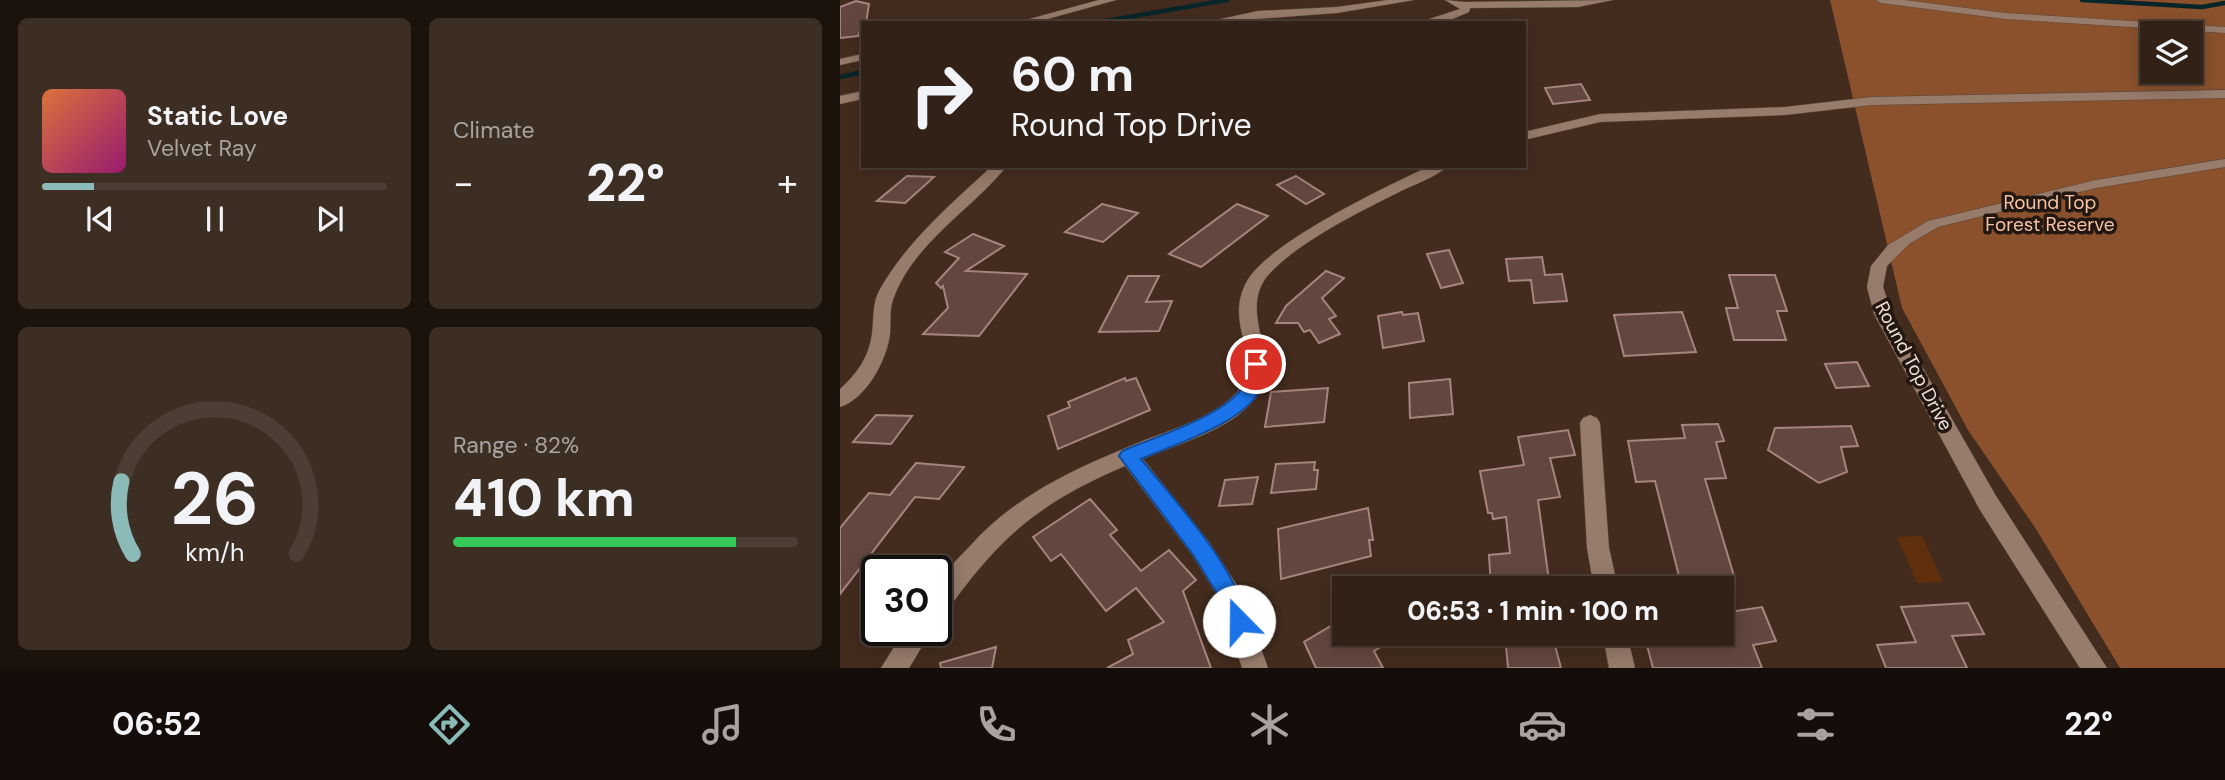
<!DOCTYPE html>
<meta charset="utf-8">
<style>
:root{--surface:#322116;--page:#3d2e23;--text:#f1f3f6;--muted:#a8a3a1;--line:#4d3e35;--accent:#8bbbb9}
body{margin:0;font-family:"DM Sans",sans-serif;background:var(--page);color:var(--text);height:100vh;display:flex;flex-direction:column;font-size:26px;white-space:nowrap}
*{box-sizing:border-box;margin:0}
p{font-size:23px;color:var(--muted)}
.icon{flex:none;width:38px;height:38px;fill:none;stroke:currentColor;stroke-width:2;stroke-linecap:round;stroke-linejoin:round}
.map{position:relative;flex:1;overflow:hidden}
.panel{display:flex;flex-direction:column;gap:18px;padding:18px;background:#1c120c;width:840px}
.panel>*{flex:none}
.top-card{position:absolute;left:21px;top:21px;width:665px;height:147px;border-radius:0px;box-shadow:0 4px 18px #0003,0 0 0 2px var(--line);background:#322116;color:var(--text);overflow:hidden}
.fabs{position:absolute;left:1300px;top:21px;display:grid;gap:14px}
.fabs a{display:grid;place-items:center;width:63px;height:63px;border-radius:0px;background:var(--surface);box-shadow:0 4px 18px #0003,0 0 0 2px var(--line);font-size:35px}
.speed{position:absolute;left:21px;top:555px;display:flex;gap:14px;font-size:35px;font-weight:700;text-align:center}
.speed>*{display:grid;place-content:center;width:91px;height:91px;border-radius:50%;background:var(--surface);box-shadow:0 4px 18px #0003,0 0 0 2px var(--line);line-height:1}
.speed .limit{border:4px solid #111;border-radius:10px;background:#fff;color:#111}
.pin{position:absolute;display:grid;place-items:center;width:60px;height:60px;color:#fff;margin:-30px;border:4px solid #fff;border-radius:50%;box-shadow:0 2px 7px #0007}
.me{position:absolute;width:77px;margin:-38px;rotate:338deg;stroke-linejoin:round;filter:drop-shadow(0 0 5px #0008)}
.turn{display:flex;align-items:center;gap:24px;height:147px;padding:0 35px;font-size:32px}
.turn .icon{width:91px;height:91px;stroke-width:2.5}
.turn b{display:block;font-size:49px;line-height:60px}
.big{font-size:52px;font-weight:800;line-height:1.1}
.panel .widget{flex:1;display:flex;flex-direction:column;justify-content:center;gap:10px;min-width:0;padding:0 24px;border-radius:10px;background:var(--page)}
.panel .dial{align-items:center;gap:0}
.dial svg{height:182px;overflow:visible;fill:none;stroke:var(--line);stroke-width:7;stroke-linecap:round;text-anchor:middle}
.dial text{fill:var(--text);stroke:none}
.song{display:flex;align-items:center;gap:21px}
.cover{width:84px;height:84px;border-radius:10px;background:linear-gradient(135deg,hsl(20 70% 55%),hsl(320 70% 35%))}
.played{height:7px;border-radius:4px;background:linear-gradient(90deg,var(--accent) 15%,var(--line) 15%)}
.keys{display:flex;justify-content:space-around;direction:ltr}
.heat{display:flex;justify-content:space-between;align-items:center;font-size:38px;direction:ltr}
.charge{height:10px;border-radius:5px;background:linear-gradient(90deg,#34c759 82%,var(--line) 0)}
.panel .tiles{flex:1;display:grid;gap:18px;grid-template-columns:repeat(2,1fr)}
.trip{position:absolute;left:492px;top:576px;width:402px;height:70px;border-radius:0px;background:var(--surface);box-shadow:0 4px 18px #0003,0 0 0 2px var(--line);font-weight:800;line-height:70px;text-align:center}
.dock{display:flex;height:112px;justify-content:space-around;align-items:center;background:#140d09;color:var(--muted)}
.dock .icon{width:49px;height:49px}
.dock .active{color:var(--accent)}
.dock b{font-size:32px;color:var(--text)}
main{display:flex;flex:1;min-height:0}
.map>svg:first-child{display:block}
.green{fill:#602f0c}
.forest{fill:#8a512c;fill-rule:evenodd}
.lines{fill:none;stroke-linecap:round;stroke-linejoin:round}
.stream{stroke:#07262a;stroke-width:4.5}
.building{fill:#63463f;stroke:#a5857d;stroke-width:2}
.minor-casing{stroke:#5c493c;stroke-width:1}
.minor{fill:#977b6b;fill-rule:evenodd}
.route{fill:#1a73e8;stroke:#114b97;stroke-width:2}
.labels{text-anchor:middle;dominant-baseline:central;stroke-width:7;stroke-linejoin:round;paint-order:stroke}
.park-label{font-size:19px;fill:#f6c2a3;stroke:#221711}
.street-label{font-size:19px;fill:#eeded6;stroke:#221711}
</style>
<main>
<section class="panel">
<div class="tiles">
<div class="widget">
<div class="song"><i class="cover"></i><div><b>Static Love</b><p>Velvet Ray</p></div></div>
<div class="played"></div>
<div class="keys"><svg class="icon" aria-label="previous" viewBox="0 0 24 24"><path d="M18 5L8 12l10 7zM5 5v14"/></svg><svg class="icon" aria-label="pause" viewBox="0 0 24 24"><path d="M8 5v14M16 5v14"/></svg><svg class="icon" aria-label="next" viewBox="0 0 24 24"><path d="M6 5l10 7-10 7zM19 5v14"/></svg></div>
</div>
<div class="widget"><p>Climate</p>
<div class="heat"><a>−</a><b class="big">22°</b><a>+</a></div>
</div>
<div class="widget dial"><svg viewBox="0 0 100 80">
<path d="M14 69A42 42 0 1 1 86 69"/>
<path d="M14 69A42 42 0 0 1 9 37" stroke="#8bbbb9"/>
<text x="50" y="56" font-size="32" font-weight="700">26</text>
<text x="50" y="72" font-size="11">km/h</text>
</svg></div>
<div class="widget"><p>Range · 82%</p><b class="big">410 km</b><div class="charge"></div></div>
</div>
</section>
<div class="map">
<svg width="1385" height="668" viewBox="0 0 1385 668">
<rect width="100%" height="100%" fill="#432c1e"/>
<!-- green -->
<path class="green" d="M 1082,536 L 1103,582 L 1077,583 L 1057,537 Z"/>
<!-- forest -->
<path class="forest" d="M 990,0 L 1385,0 L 1385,668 L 1280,668 L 1196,529 L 1128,430 L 1062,308 ZM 1312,33 L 1351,33 L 1351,72 L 1312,72 Z"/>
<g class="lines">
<!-- stream -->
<g class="stream">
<path d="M 1242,0 L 1362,7 L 1385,3"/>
<path d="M 254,23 L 387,0"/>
<path d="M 0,77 L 23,72"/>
</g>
</g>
<!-- building -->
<g class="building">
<path d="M 16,1 L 29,4 L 26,23 L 23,23 L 18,36 L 0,38 L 0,7 Z"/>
<path d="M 741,84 L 750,100 L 713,104 L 705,88 Z"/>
<path d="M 67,176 L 94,177 L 65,203 L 37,201 Z"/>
<path d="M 456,176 L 484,194 L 466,204 L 437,185 Z"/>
<path d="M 262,204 L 298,213 L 263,242 L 225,232 Z"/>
<path d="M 397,204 L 428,216 L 361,267 L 329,254 Z"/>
<path d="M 133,234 L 164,246 L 126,271 L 187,274 L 139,336 L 83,334 L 108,308 L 103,286 L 101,288 L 96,283 L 119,258 L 105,252 Z"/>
<path d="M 609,250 L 623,283 L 601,288 L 587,254 Z"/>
<path d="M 702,257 L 705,275 L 722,274 L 727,301 L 694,303 L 691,280 L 669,281 L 666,259 Z"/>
<path d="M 486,271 L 504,278 L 482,298 L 496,316 L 489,319 L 500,334 L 479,343 L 470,330 L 464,332 L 458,323 L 436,323 L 446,306 Z"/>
<path d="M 889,275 L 935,275 L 947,311 L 937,311 L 946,340 L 894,340 L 886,308 L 898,308 Z"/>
<path d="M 288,276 L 319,276 L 306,302 L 332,301 L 319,331 L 259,332 Z"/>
<path d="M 562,312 L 563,315 L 578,313 L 584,341 L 543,348 L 538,316 Z"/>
<path d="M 842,312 L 856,352 L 784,356 L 774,315 Z"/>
<path d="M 1017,362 L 1029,386 L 996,388 L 985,364 Z"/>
<path d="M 285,378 L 286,381 L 296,378 L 310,410 L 218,449 L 208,416 L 230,407 L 228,402 Z"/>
<path d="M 610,379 L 613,414 L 570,418 L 569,383 Z"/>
<path d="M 488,388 L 484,422 L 425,427 L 431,392 Z"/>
<path d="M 36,415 L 72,416 L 51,444 L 13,442 Z"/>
<path d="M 878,424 L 884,441 L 876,442 L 886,478 L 865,479 L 894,576 L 840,580 L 815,481 L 796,482 L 788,441 L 845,438 L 842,425 Z"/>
<path d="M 1011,426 L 1018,446 L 1001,447 L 1007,472 L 979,483 L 928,450 L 935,428 Z"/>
<path d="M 728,430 L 735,455 L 710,458 L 720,497 L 698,500 L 710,588 L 651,588 L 649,555 L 670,553 L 666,517 L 653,519 L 652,513 L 648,513 L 640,471 L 684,465 L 678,437 Z"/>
<path d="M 475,462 L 474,470 L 478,470 L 476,489 L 431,493 L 436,464 Z"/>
<path d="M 76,463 L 124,467 L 99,499 L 75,497 L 0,594 L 0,528 L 29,493 L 50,495 Z"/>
<path d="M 418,477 L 412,504 L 379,506 L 385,480 Z"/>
<path d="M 250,499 L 277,530 L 270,535 L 301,571 L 329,550 L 356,580 L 343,591 L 371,668 L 267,668 L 293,654 L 288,640 L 324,622 L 296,588 L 266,611 L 221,554 L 211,561 L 193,537 Z"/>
<path d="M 528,508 L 533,540 L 529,540 L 531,556 L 441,579 L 438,529 Z"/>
<path d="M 1128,603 L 1144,634 L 1112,636 L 1127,668 L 1046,668 L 1037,645 L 1076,642 L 1061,607 Z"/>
<path d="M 922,607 L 936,641 L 913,645 L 922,668 L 813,668 L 804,634 L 882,634 L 882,613 Z"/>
<path d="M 504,618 L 504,634 L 562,634 L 534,651 L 543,668 L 476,668 L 464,642 Z"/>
<path d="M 665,634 L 712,634 L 721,668 L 668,668 Z"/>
<path d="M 156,647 L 152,668 L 101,668 L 100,663 Z"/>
</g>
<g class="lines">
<defs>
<g id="minor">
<path d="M 259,0 L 276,0 L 193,23 L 175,23 Z"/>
<path d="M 548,0 L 574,0 L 497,13 L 362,23 L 418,11 L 497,7 Z"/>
<path d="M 605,0 L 625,2 L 773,0 L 738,7 L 630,8 L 629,12 L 608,21 L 577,23 L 620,9 Z"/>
<path d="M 1036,0 L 1064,0 L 1165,13 L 1385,27 L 1385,33 L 1165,19 L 1041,3 Z"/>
<path d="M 23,54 L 23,60 L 0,65 L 0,59 Z"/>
<path d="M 1385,90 L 1385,98 L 1032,105 L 945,115 L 760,122 L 684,140 L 684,132 L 760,114 L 945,107 L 1032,97 Z"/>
<path d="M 23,91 L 23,99 L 0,104 L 0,96 Z"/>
<path d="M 1385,159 L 1385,167 L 1256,188 L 1098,227 L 1069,244 L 1047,266 L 1043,287 L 1052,314 L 1156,496 L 1267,668 L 1240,668 L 1140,510 L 1034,314 L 1027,287 L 1031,266 L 1048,245 L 1088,221 L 1256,180 Z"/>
<path d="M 152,166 L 167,166 C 131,210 75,242 54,297 C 49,309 51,321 50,334 C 47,360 26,399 0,407 L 0,389 C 17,374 29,357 32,334 C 34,319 32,305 39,291 C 66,242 111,204 152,166 Z"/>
<path d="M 590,166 L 608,166 C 596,177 575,184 561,191 C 521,211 460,241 430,273 C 394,311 446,361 415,399 C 389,431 339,443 303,459 L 369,542 L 400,590 L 428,668 L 402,668 L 382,603 L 353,556 L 285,466 C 198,503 158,538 104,615 L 96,618 C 96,609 94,595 97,587 C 102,573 120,557 130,546 C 177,493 241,466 305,440 C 329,431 356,422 378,408 C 442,366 378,334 407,281 C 429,242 547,186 590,166 Z"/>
<path d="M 750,415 L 757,418 L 760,423 L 769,548 L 778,588 L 754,588 L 747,548 L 740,423 L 743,418 Z"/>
<path d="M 65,630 L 92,630 L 69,668 L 41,668 Z"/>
<path d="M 763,634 L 787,634 L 795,668 L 769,668 Z"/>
</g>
</defs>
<!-- minor casing -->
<use href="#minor" class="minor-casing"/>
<!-- minor -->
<use href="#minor" class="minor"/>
</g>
<!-- route -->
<path class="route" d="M 416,358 L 424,364 C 424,371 424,379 422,386 C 408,422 335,444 301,459 C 342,509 389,559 410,621 L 407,628 L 399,632 L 392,628 L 383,603 L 354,556 L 279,456 L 282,451 C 314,437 386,416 404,385 C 407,379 407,371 407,364 Z"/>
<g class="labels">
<!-- park labels -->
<g class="park-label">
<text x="1210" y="202">Round Top<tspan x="1210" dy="22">Forest Reserve</tspan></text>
</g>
<!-- street labels -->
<g class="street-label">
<text transform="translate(1074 366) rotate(62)">Round Top Drive</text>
</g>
</g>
</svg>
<div class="fabs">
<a><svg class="icon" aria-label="layers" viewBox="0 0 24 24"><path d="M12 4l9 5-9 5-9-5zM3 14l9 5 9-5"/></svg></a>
</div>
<div class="speed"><div class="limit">30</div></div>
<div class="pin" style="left:416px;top:364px;background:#d93025"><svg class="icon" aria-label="arrive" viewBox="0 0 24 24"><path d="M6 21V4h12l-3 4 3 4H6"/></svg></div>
<svg class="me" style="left:399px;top:621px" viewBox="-20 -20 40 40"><circle r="19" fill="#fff"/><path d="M0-13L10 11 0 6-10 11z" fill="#1a73e8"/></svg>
<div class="trip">06:53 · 1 min · 100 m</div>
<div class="top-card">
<div class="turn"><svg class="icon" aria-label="right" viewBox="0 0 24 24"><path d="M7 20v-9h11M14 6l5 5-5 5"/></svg><div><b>60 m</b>Round Top Drive</div></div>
</div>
</div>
</main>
<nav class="dock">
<b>06:52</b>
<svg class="icon active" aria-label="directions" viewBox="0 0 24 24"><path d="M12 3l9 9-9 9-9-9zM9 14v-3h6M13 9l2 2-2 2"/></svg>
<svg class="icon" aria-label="music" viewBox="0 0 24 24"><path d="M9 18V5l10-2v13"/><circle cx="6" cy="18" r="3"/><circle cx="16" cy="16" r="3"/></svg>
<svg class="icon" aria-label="phone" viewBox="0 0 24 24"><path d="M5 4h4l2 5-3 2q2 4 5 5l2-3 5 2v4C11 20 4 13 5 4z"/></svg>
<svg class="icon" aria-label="climate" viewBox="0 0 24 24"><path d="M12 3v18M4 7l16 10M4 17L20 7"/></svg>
<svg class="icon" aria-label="car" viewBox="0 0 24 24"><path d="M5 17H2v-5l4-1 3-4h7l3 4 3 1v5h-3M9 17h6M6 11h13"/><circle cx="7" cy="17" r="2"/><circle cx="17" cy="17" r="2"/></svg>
<svg class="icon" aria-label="filters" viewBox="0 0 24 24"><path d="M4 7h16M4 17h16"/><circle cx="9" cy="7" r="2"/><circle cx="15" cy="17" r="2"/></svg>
<b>22°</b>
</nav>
